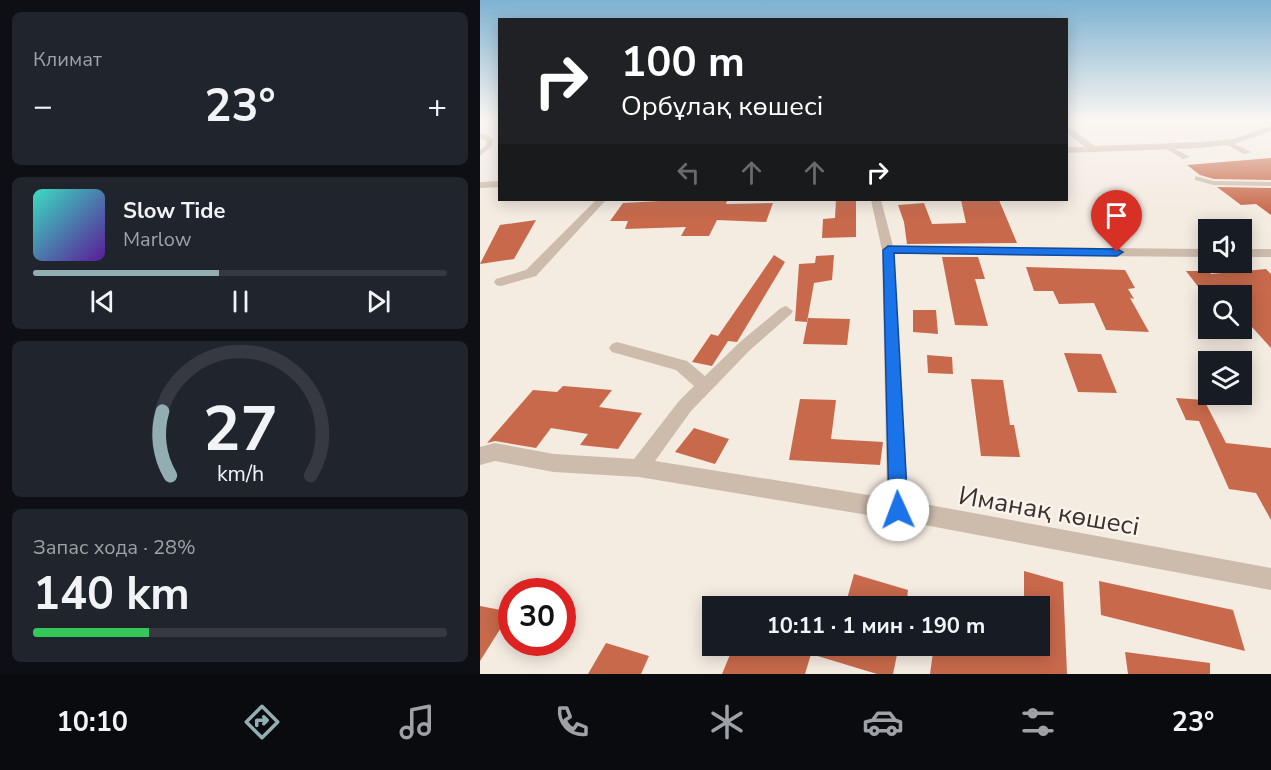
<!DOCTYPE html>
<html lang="ru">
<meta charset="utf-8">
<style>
:root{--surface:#171b24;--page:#20242c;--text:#f1f3f6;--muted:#9ea1a6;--line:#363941;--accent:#92aeb2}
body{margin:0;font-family:"Nunito Sans",sans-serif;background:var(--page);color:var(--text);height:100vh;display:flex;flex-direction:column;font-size:22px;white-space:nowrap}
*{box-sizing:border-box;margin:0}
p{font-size:20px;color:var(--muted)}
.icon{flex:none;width:33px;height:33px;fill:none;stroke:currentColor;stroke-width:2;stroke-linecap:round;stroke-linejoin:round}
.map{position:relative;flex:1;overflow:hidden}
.panel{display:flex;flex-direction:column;gap:12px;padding:12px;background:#0d0f14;width:480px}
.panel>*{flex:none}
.hud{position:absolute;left:18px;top:18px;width:570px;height:183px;border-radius:0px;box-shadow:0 3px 15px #0003;background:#202124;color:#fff;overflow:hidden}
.tools{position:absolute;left:718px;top:219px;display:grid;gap:12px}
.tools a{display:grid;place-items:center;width:54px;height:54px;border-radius:0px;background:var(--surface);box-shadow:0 3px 15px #0003;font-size:30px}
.speed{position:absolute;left:18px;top:578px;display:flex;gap:12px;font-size:30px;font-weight:700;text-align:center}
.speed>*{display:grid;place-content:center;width:78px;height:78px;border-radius:50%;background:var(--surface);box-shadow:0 3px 15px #0003;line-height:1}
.speed .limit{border:9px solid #d22;background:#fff;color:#111}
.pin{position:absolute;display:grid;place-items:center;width:51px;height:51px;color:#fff;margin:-62px -26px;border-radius:50% 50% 50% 0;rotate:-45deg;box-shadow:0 0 6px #0007}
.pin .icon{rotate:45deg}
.me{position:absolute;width:66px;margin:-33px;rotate:358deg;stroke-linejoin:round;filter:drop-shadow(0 0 4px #0008)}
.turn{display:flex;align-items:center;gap:21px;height:126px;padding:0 24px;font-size:27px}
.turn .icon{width:78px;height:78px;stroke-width:2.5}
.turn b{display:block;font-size:42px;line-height:51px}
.lanes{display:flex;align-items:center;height:57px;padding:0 24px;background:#0003;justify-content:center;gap:30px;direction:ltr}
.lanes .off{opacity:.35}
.big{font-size:45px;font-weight:700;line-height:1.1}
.panel .card{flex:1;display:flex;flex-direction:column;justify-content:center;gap:9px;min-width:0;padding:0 21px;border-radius:9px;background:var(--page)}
.panel .dial{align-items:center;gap:0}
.dial svg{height:156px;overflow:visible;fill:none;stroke:var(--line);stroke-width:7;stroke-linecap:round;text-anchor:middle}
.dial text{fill:var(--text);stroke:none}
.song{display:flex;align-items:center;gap:18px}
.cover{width:72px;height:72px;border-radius:9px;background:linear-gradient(135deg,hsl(170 70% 55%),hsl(270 70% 35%))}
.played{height:6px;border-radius:3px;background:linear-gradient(90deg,var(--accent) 45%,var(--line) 45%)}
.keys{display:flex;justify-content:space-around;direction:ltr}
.heat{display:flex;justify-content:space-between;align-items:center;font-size:33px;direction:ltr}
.charge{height:9px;border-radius:4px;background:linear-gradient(90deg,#34c759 28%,var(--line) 0)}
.trip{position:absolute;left:222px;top:596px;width:348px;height:60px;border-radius:0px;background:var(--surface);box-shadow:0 3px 15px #0003;font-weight:700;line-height:60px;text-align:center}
.menu{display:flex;height:96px;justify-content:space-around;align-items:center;background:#090b0e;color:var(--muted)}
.menu .icon{width:42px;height:42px}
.menu .on{color:var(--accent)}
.menu b{font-size:27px;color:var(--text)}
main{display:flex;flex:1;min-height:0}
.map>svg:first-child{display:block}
.building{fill:#c8694b}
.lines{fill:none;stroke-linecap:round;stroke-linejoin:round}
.service{fill:#cdbbac;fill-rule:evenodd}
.minor{fill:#cdbbac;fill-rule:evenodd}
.route{fill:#1a73e8;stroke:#114b97;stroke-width:1.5}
.labels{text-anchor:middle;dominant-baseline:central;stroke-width:4.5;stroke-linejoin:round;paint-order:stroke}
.near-street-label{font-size:26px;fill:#3b302b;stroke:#fbf5ee}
</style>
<main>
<section class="panel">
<div class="card"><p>Климат</p>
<div class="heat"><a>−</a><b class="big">23°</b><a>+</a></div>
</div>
<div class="card">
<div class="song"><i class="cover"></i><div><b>Slow Tide</b><p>Marlow</p></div></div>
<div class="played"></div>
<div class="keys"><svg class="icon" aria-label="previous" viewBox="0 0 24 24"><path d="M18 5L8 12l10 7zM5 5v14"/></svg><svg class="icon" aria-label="pause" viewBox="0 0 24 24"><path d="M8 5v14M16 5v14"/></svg><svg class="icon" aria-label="next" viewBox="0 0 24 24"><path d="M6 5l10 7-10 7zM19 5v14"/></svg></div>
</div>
<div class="card dial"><svg viewBox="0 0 100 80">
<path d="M14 69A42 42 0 1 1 86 69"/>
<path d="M14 69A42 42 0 0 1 10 36" stroke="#92aeb2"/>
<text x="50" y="56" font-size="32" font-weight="700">27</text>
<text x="50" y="72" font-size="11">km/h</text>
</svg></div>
<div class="card"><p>Запас хода · 28%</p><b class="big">140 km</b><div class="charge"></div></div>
</section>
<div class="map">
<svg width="791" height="674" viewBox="0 0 791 674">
<rect width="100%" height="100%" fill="#f4ebe1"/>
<!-- building -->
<g class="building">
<path d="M 791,158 L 791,180 L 734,179 L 720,175 L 707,165 Z"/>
<path d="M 737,187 L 791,188 L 791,215 L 776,204 L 761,205 Z"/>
<path d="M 199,200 L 247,201 L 246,204 L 293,203 L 286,222 L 237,220 L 229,236 L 201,236 L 206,227 L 145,229 L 148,221 L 130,221 L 143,203 Z"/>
<path d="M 356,200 L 376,200 L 376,237 L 342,238 L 343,219 L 355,218 Z"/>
<path d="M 481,200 L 519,200 L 537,243 L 427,244 L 424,222 L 418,205 L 444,203 L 452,224 L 486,223 Z"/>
<path d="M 56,220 L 34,259 L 0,264 L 20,225 Z"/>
<path d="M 294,255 L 305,262 L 257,342 L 248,341 L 232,366 L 212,362 L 231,334 L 238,336 Z"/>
<path d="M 354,255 L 352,280 L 334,283 L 327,322 L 315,321 L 319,264 L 335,263 L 336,256 Z"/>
<path d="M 462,257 L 498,257 L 505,279 L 495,279 L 508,326 L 475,325 Z"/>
<path d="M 546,267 L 645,270 L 655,288 L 648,289 L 654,299 L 650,298 L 669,332 L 626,330 L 614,303 L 579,304 L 573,291 L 554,291 Z"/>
<path d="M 786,269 L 791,274 L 791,348 L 762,316 L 762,296 L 723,293 L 706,271 L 729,271 L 731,274 Z"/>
<path d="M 433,310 L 456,310 L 458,334 L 433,332 Z"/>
<path d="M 328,318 L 370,319 L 367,345 L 323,344 Z"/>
<path d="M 584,353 L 621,354 L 637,393 L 598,392 Z"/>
<path d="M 447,355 L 472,357 L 473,374 L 448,373 Z"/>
<path d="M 491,379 L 523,380 L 530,425 L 534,425 L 540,457 L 501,456 Z"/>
<path d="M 83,386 L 132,390 L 119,407 L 162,413 L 138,449 L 100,445 L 108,434 L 71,428 L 56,448 L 15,441 L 7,443 L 53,390 L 77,392 Z"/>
<path d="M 696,398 L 724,400 L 746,443 L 791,448 L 791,520 L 776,493 L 749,489 L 719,421 L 706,420 Z"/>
<path d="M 320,399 L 356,400 L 351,439 L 403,442 L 400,465 L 309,460 Z"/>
<path d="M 214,428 L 249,439 L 235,464 L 195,452 Z"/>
<path d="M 544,571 L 583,582 L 587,674 L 450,674 L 454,645 L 560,645 L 560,606 L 544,606 Z"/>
<path d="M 374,574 L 428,590 L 426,606 L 365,606 Z"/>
<path d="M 619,581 L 753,610 L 765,651 L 621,615 Z"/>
<path d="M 0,606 L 31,612 L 0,661 Z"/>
<path d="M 126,643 L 169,656 L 161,674 L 108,674 Z"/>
<path d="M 254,645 L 419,645 L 413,674 L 397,674 L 331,654 L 325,674 L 242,674 Z"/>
<path d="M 645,652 L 730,663 L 730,674 L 648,674 Z"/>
</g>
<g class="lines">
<!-- service -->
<g class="service">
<path d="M 0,134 L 7,135 L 13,140 L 11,147 L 0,156 L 0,150 L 6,145 L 6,141 L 0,138 Z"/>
<path d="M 744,141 L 748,141 L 771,152 L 764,154 L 744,143 Z"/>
<path d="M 685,146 L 689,146 L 710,157 L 703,159 L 685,148 Z"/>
<path d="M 715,176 L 734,181 L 791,182 L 791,186 L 733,185 L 715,180 Z"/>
</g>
<!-- minor -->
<g class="minor">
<path d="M 586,125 L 615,146 L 721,142 L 753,139 L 791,126 L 791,131 L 754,144 L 721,148 L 586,153 L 586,147 L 605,147 L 586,132 Z"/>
<path d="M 20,181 L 20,187 L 0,188 L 0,182 Z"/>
<path d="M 116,200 L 126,200 L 56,276 L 21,286 L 16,285 L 14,282 L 16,279 L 46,270 Z"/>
<path d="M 391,200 L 401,200 L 413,246 L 729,249 L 729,257 L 414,254 L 428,501 L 791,568 L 791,590 L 418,520 L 159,477 L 74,472 L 15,461 L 0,465 L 0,447 L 15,443 L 74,454 L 154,459 L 199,401 L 214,386 L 196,370 L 132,352 L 129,348 L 132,344 L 137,342 L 207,361 L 225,376 L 260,342 L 301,308 L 306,306 L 313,311 L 311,314 L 270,350 L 211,411 L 175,461 L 407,498 L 402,250 Z"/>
<rect x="762" y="249" width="29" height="8"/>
</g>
</g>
<!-- sky -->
<linearGradient id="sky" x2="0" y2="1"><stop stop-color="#7eb2d2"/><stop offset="0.56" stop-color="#faf6f2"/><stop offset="1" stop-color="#faf6f2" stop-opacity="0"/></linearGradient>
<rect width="791" height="213" fill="url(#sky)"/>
<!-- route -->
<path class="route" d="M 408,246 L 637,249 L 643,252 L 637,256 L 414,253 L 428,510 L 425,517 L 418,520 L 412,517 L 409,510 L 403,250 Z"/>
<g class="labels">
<!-- near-street labels -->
<g class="near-street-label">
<text transform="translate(569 511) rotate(10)">Иманақ көшесі</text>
</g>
</g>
</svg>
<div class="tools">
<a><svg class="icon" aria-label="sound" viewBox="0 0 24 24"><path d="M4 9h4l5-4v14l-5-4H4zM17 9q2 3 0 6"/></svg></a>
<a><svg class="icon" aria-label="search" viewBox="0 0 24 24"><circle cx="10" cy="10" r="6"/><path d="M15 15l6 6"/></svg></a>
<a><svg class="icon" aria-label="layers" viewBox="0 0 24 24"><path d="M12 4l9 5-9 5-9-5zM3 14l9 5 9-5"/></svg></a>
</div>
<div class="speed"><div class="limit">30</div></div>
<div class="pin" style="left:637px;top:252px;background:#d93025"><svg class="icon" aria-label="arrive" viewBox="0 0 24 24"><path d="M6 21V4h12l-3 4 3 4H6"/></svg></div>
<svg class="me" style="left:418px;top:510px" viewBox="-20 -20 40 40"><circle r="19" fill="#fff"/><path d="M0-13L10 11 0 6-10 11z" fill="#1a73e8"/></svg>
<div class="trip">10:11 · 1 мин · 190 m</div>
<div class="hud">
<div class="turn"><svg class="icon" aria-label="right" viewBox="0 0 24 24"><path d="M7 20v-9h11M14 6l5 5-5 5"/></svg><div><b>100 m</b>Орбұлақ көшесі</div></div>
<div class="lanes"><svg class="icon off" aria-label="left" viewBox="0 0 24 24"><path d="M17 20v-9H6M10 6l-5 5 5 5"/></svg><svg class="icon off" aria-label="ahead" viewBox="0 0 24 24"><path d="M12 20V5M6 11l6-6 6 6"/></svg><svg class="icon off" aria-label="ahead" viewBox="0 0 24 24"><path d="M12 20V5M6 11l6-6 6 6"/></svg><svg class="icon" aria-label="right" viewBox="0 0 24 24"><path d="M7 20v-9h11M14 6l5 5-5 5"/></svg></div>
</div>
</div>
</main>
<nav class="menu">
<b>10:10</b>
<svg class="icon on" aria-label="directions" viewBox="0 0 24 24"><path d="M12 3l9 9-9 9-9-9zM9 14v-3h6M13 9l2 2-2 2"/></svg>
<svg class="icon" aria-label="music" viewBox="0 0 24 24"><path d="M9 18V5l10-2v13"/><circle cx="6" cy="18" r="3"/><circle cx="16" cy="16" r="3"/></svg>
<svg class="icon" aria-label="phone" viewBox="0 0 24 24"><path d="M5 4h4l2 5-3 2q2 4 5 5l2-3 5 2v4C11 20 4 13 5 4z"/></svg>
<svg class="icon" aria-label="climate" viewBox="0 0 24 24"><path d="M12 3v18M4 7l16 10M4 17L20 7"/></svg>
<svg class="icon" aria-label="car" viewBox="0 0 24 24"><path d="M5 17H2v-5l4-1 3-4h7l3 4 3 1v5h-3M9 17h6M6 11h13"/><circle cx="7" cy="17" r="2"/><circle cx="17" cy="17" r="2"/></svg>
<svg class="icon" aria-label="filters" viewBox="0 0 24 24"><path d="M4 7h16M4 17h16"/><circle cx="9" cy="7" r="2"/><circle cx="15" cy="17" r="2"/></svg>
<b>23°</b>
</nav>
